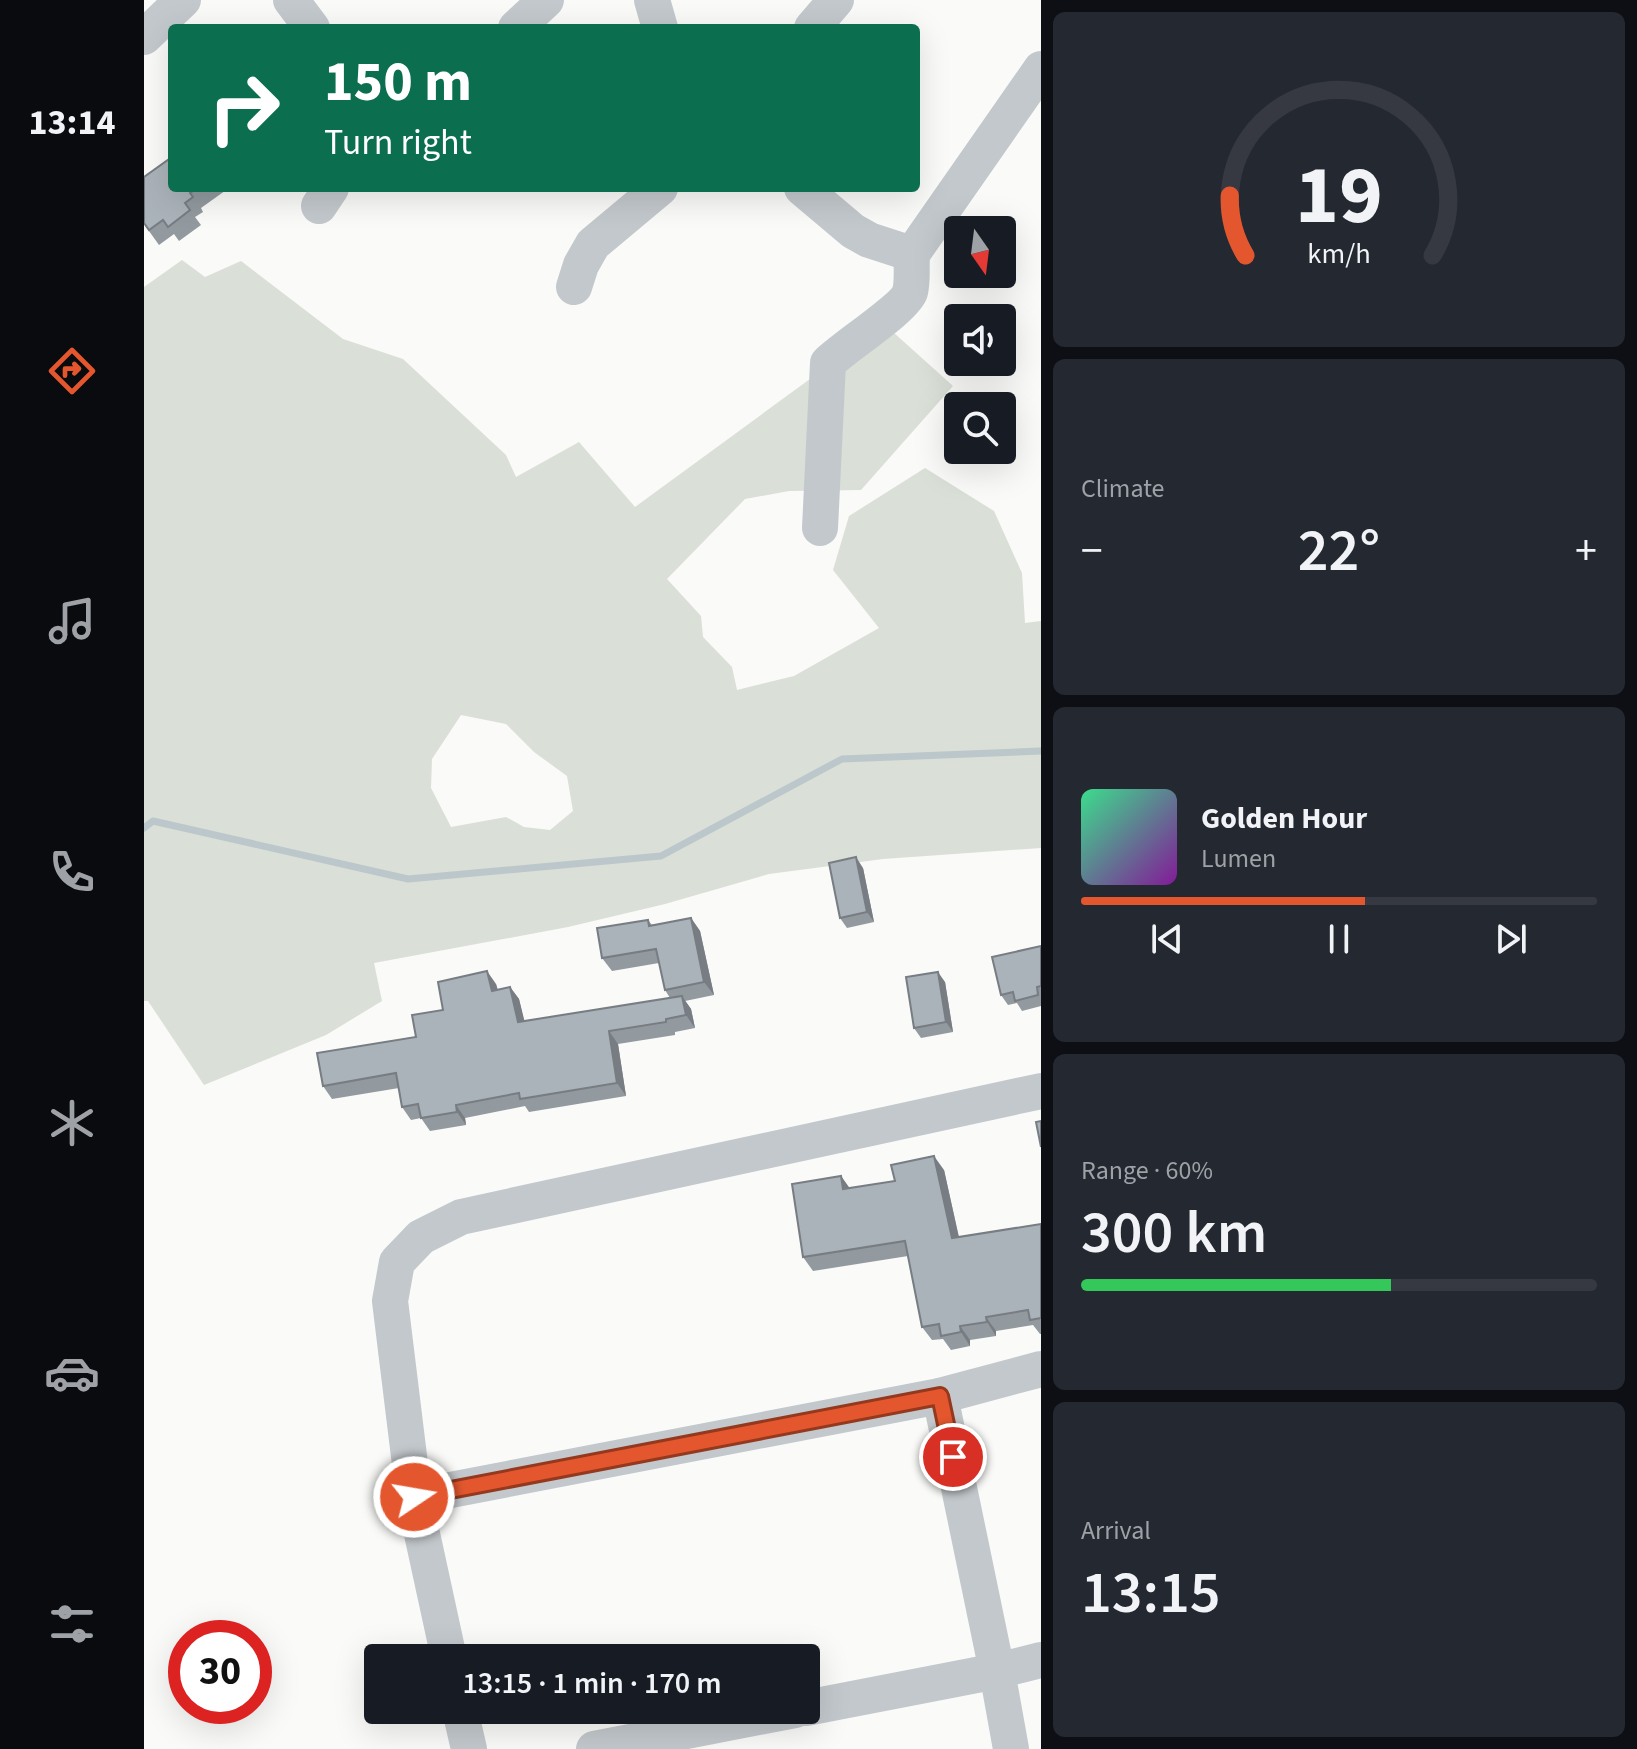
<!DOCTYPE html>
<meta charset="utf-8">
<style>
:root{--surface:#171b24;--page:#242831;--text:#f1f3f6;--muted:#9ea1a6;--line:#363941;--accent:#e4572e}
body{margin:0;font-family:"Source Sans 3",sans-serif;background:var(--page);color:var(--text);height:100vh;display:flex;flex-direction:column;font-size:30px;white-space:nowrap}
*{box-sizing:border-box;margin:0}
p{font-size:26px;color:var(--muted)}
.icon{flex:none;width:44px;height:44px;fill:none;stroke:currentColor;stroke-width:2;stroke-linecap:round;stroke-linejoin:round}
.map{position:relative;flex:1;overflow:hidden}
.drawer{display:flex;flex-direction:column;gap:12px;padding:12px;background:#0d0f14;width:596px}
.drawer>*{flex:none}
.top-card{position:absolute;left:24px;top:24px;width:752px;height:168px;border-radius:8px;box-shadow:0 8px 32px #0002;background:#0b6e4f;color:#fff;overflow:hidden}
.needle{width:52px;rotate:166deg}
.controls{position:absolute;left:800px;top:216px;display:grid;gap:16px}
.controls a{display:grid;place-items:center;width:72px;height:72px;border-radius:8px;background:var(--surface);box-shadow:0 8px 32px #0002;font-size:40px}
.speed{position:absolute;left:24px;top:1620px;display:flex;gap:16px;font-size:40px;font-weight:700;text-align:center}
.speed>*{display:grid;place-content:center;width:104px;height:104px;border-radius:50%;background:var(--surface);box-shadow:0 8px 32px #0002;line-height:1}
.speed .limit{border:12px solid #d22;background:#fff;color:#111}
.pin{position:absolute;display:grid;place-items:center;width:68px;height:68px;color:#fff;margin:-34px;border:4px solid #fff;border-radius:50%;box-shadow:0 2px 8px #0007}
.me{position:absolute;width:88px;margin:-44px;rotate:78deg;stroke-linejoin:round;filter:drop-shadow(0 0 6px #0008)}
.turn{display:flex;align-items:center;gap:28px;height:168px;padding:0 24px;font-size:36px}
.turn .icon{width:104px;height:104px;stroke-width:2.5}
.turn b{display:block;font-size:56px;line-height:68px}
.big{font-size:60px;font-weight:600;line-height:1.1}
.drawer .tile{flex:1;display:flex;flex-direction:column;justify-content:center;gap:12px;min-width:0;padding:0 28px;border-radius:12px;background:var(--page)}
.drawer .dial{align-items:center;gap:0}
.dial svg{height:208px;overflow:visible;fill:none;stroke:var(--line);stroke-width:7;stroke-linecap:round;text-anchor:middle}
.dial text{fill:var(--text);stroke:none}
.song{display:flex;align-items:center;gap:24px}
.cover{width:96px;height:96px;border-radius:12px;background:linear-gradient(135deg,hsl(150 70% 55%),hsl(290 70% 35%))}
.played{height:8px;border-radius:4px;background:linear-gradient(90deg,var(--accent) 55%,var(--line) 55%)}
.keys{display:flex;justify-content:space-around;direction:ltr}
.heat{display:flex;justify-content:space-between;align-items:center;font-size:44px;direction:ltr}
.charge{height:12px;border-radius:6px;background:linear-gradient(90deg,#34c759 60%,var(--line) 0)}
.trip{position:absolute;left:220px;top:1644px;width:456px;height:80px;border-radius:8px;background:var(--surface);box-shadow:0 8px 32px #0002;font-weight:600;line-height:80px;text-align:center}
main{display:flex;flex:1;min-height:0}
.tab-bar{display:flex;flex-direction:column;width:144px;justify-content:space-around;align-items:center;background:#090b0e;color:var(--muted)}
.tab-bar .icon{width:56px;height:56px}
.tab-bar .selected{color:var(--accent)}
.tab-bar b{font-size:36px;color:var(--text)}
.map>svg:first-child{display:block}
.green{fill:#dadfd7;fill-rule:evenodd}
.lines{fill:none;stroke-linecap:round;stroke-linejoin:round}
.stream{stroke:#bbc7cb;stroke-width:7}
.minor{stroke:#c3c8cc;stroke-width:36}
.wall{fill:#929a9f}
.shaded-wall{fill:#777d82}
.building{fill:#aab3b9;stroke:#777d82;stroke-width:2}
.route-casing{stroke:#94391e;stroke-width:20}
.route{stroke:#e4572e;stroke-width:14}
</style>
<main>
<nav class="tab-bar">
<b>13:14</b>
<svg class="icon selected" aria-label="directions" viewBox="0 0 24 24"><path d="M12 3l9 9-9 9-9-9zM9 14v-3h6M13 9l2 2-2 2"/></svg>
<svg class="icon" aria-label="music" viewBox="0 0 24 24"><path d="M9 18V5l10-2v13"/><circle cx="6" cy="18" r="3"/><circle cx="16" cy="16" r="3"/></svg>
<svg class="icon" aria-label="phone" viewBox="0 0 24 24"><path d="M5 4h4l2 5-3 2q2 4 5 5l2-3 5 2v4C11 20 4 13 5 4z"/></svg>
<svg class="icon" aria-label="climate" viewBox="0 0 24 24"><path d="M12 3v18M4 7l16 10M4 17L20 7"/></svg>
<svg class="icon" aria-label="car" viewBox="0 0 24 24"><path d="M5 17H2v-5l4-1 3-4h7l3 4 3 1v5h-3M9 17h6M6 11h13"/><circle cx="7" cy="17" r="2"/><circle cx="17" cy="17" r="2"/></svg>
<svg class="icon" aria-label="filters" viewBox="0 0 24 24"><path d="M4 7h16M4 17h16"/><circle cx="9" cy="7" r="2"/><circle cx="15" cy="17" r="2"/></svg>
</nav>
<div class="map">
<svg width="897" height="1749" viewBox="0 0 897 1749">
<rect width="100%" height="100%" fill="#fafaf8"/>
<!-- green -->
<path class="green" d="M 38,260 L 61,277 L 97,261 L 199,339 L 259,359 L 362,455 L 372,477 L 435,442 L 491,507 L 666,379 L 749,332 L 809,386 L 717,490 L 645,491 L 601,499 L 523,579 L 557,616 L 559,637 L 588,667 L 593,690 L 650,676 L 735,628 L 689,570 L 705,516 L 781,468 L 850,511 L 878,573 L 881,623 L 897,621 L 897,848 L 739,859 L 625,874 L 521,904 L 424,927 L 230,963 L 238,1001 L 182,1035 L 60,1085 L 4,1001 L 0,1001 L 0,287 ZM 317,715 L 362,724 L 390,752 L 423,776 L 429,811 L 406,830 L 380,827 L 362,817 L 307,827 L 287,788 L 288,759 Z"/>
<g class="lines">
<!-- stream -->
<path class="stream" d="M 0,828 L 9,821 L 264,879 L 517,856 L 698,759 L 897,751"/>
<!-- minor -->
<g class="minor">
<path d="M 147,0 L 168,28"/>
<path d="M 508,0 L 516,28"/>
<path d="M 372,28 L 402,0"/>
<path d="M 668,28 L 692,0"/>
<path d="M 0,37 L 39,0"/>
<path d="M 658,188 L 709,231 L 725,240 L 768,254 L 897,69"/>
<path d="M 175,206 L 187,188"/>
<path d="M 430,287 L 437,265 L 449,244 L 516,188"/>
<path d="M 676,528 L 684,363 C 700,347 761,308 766,292 C 769,281 767,265 768,254"/>
<path d="M 270,1497 L 796,1396 L 897,1369"/>
<path d="M 305,1658 L 270,1497 L 246,1301 L 253,1262 L 277,1237 L 317,1217 L 897,1091"/>
<path d="M 662,1708 L 853,1671 L 796,1396"/>
<path d="M 316,1710 L 325,1749"/>
<path d="M 450,1749 L 651,1710"/>
<path d="M 867,1749 L 853,1671 L 897,1660"/>
</g>
</g>
<!-- wall -->
<g class="wall">
<path d="M 28,188 L 85,188 L 57,208 L 59,212 L 51,217 L 57,225 L 35,241 L 30,234 L 15,245 L 0,224 Z"/>
<path d="M 719,868 L 730,922 L 703,928 L 696,918 Z"/>
<path d="M 547,918 L 556,931 L 570,995 L 541,1001 L 547,1009 L 551,1028 L 531,1032 L 531,1035 L 474,1044 L 482,1096 L 385,1112 L 381,1106 L 321,1118 L 322,1125 L 286,1131 L 277,1118 L 267,1120 L 258,1107 L 255,1088 L 188,1099 L 179,1086 L 272,1037 L 299,1010 L 352,984 L 354,990 L 366,987 L 375,999 L 380,1021 L 526,998 L 521,990 L 515,963 L 468,971 L 458,958 L 504,920 L 508,925 Z"/>
<path d="M 897,946 L 897,1006 L 878,1011 L 873,1003 L 864,1005 L 857,995 Z"/>
<path d="M 801,982 L 809,1032 L 777,1038 L 770,1028 Z"/>
<path d="M 800,1170 L 815,1237 L 897,1224 L 897,1334 L 896,1334 L 889,1325 L 852,1331 L 852,1336 L 826,1340 L 826,1346 L 807,1350 L 799,1339 L 788,1340 L 778,1327 L 764,1256 L 669,1271 L 659,1257 L 697,1176 L 705,1188 L 751,1181 Z"/>
</g>
<!-- shaded-wall -->
<g class="shaded-wall">
<path d="M 712,857 L 719,868 L 730,922 L 723,912 Z"/>
<path d="M 547,918 L 556,931 L 570,995 L 560,982 Z"/>
<path d="M 343,971 L 352,984 L 357,1004 L 348,991 Z"/>
<path d="M 794,972 L 801,982 L 809,1032 L 802,1022 Z"/>
<path d="M 366,987 L 375,999 L 384,1035 L 374,1022 Z"/>
<path d="M 538,996 L 547,1009 L 551,1028 L 542,1015 Z"/>
<path d="M 465,1031 L 474,1044 L 482,1096 L 473,1083 Z"/>
<path d="M 312,1105 L 321,1118 L 322,1125 L 313,1112 Z"/>
<path d="M 790,1156 L 800,1170 L 818,1252 L 808,1238 Z"/>
<path d="M 697,1176 L 707,1190 L 699,1189 Z"/>
<path d="M 842,1317 L 852,1331 L 852,1336 L 843,1322 Z"/>
<path d="M 816,1326 L 826,1340 L 826,1346 L 817,1332 Z"/>
</g>
<!-- building -->
<g class="building">
<path d="M 28,157 L 28,188 L 54,188 L 46,193 L 49,197 L 41,203 L 46,210 L 24,227 L 19,220 L 5,230 L 0,223 L 0,177 Z"/>
<path d="M 712,857 L 723,912 L 696,918 L 685,863 Z"/>
<path d="M 547,918 L 560,982 L 521,990 L 512,949 L 458,958 L 453,928 L 504,920 L 505,926 Z"/>
<path d="M 897,946 L 897,986 L 893,987 L 894,995 L 871,1001 L 869,992 L 857,995 L 848,957 Z"/>
<path d="M 343,971 L 348,991 L 366,987 L 374,1022 L 538,996 L 542,1015 L 522,1019 L 522,1022 L 465,1031 L 473,1083 L 376,1099 L 375,1093 L 312,1105 L 313,1112 L 277,1118 L 274,1104 L 258,1107 L 252,1073 L 179,1086 L 173,1053 L 272,1037 L 268,1015 L 299,1010 L 294,982 Z"/>
<path d="M 794,972 L 802,1022 L 770,1028 L 762,977 Z"/>
<path d="M 897,1121 L 897,1147 L 892,1122 Z"/>
<path d="M 790,1156 L 808,1238 L 897,1224 L 897,1318 L 886,1320 L 884,1310 L 842,1317 L 843,1322 L 816,1326 L 817,1332 L 797,1336 L 795,1324 L 778,1327 L 761,1241 L 659,1257 L 648,1184 L 697,1176 L 699,1189 L 751,1181 L 747,1165 Z"/>
</g>
<g class="lines">
<defs>
<path id="route" d="M 270,1497 L 796,1396 L 809,1457"/>
</defs>
<!-- route casing -->
<use href="#route" class="route-casing"/>
<!-- route -->
<use href="#route" class="route"/>
</g>
</svg>
<div class="controls">
<a><svg class="needle" viewBox="-14 -14 28 28"><path d="M0-13l5 13h-10z" fill="#e53935"/><path d="M0 13l5-13h-10z" fill="#9ea1a6"/></svg></a>
<a><svg class="icon" aria-label="sound" viewBox="0 0 24 24"><path d="M4 9h4l5-4v14l-5-4H4zM17 9q2 3 0 6"/></svg></a>
<a><svg class="icon" aria-label="search" viewBox="0 0 24 24"><circle cx="10" cy="10" r="6"/><path d="M15 15l6 6"/></svg></a>
</div>
<div class="speed"><div class="limit">30</div></div>
<div class="pin" style="left:809px;top:1457px;background:#d93025"><svg class="icon" aria-label="arrive" viewBox="0 0 24 24"><path d="M6 21V4h12l-3 4 3 4H6"/></svg></div>
<svg class="me" style="left:270px;top:1497px" viewBox="-20 -20 40 40"><circle r="17" fill="#e4572e" stroke="#fff" stroke-width="3"/><path d="M0-11L8 9 0 5-8 9z" fill="#fff"/></svg>
<div class="trip">13:15 · 1 min · 170 m</div>
<div class="top-card">
<div class="turn"><svg class="icon" aria-label="right" viewBox="0 0 24 24"><path d="M7 20v-9h11M14 6l5 5-5 5"/></svg><div><b>150 m</b>Turn right</div></div>
</div>
</div>
<section class="drawer">
<div class="tile dial"><svg viewBox="0 0 100 80">
<path d="M14 69A42 42 0 1 1 86 69"/>
<path d="M14 69A42 42 0 0 1 8 46" stroke="#e4572e"/>
<text x="50" y="56" font-size="32" font-weight="700">19</text>
<text x="50" y="72" font-size="11">km/h</text>
</svg></div>
<div class="tile"><p>Climate</p>
<div class="heat"><a>−</a><b class="big">22°</b><a>+</a></div>
</div>
<div class="tile">
<div class="song"><i class="cover"></i><div><b>Golden Hour</b><p>Lumen</p></div></div>
<div class="played"></div>
<div class="keys"><svg class="icon" aria-label="previous" viewBox="0 0 24 24"><path d="M18 5L8 12l10 7zM5 5v14"/></svg><svg class="icon" aria-label="pause" viewBox="0 0 24 24"><path d="M8 5v14M16 5v14"/></svg><svg class="icon" aria-label="next" viewBox="0 0 24 24"><path d="M6 5l10 7-10 7zM19 5v14"/></svg></div>
</div>
<div class="tile"><p>Range · 60%</p><b class="big">300 km</b><div class="charge"></div></div>
<div class="tile"><p>Arrival</p><b class="big">13:15</b></div>
</section>
</main>
